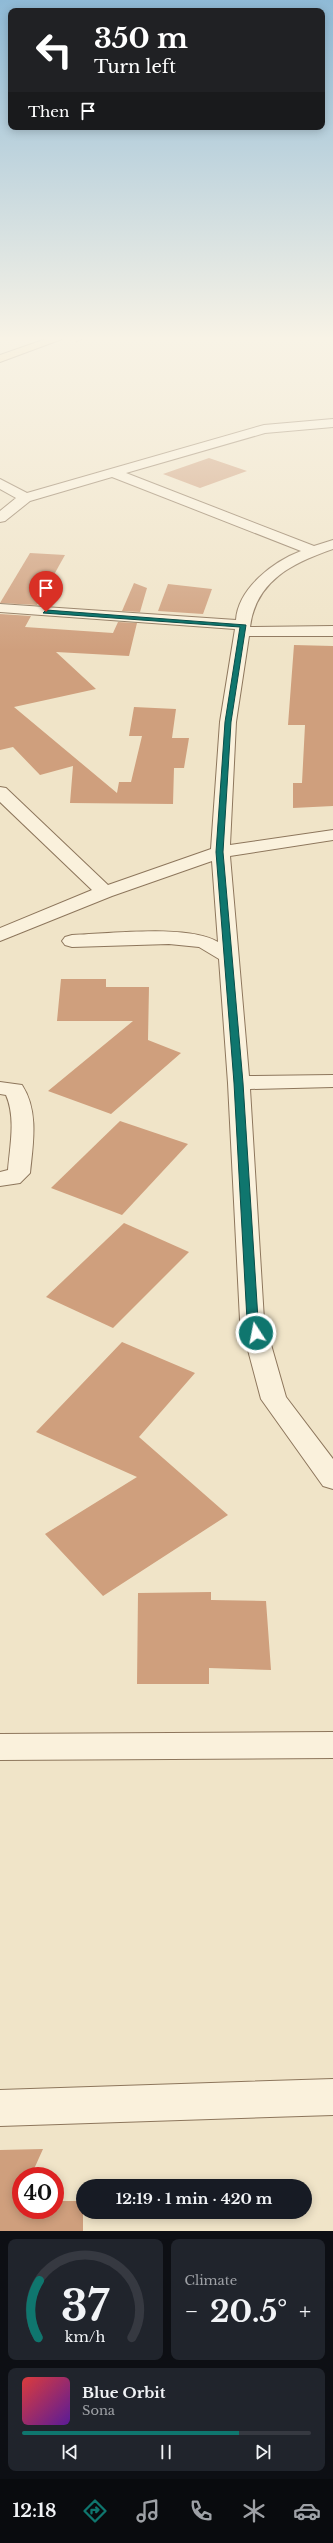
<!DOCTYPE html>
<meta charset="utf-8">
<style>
:root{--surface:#171b24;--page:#20242c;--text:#f1f3f6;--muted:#9ea1a6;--line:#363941;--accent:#0f766e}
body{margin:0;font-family:"Libre Baskerville",serif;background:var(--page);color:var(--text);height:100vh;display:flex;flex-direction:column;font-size:15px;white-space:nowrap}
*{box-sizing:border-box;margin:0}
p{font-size:13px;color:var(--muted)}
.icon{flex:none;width:22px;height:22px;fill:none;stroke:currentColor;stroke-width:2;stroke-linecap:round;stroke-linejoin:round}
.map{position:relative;height:2231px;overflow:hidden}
.sheet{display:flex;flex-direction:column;gap:8px;padding:8px;background:#0d0f14;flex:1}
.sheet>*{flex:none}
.top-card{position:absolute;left:8px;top:8px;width:317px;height:122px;border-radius:8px;box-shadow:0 2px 10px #0003;background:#202124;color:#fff;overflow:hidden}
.speed{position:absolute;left:12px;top:2167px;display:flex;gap:8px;font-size:20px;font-weight:700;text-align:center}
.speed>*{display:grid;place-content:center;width:52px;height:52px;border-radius:50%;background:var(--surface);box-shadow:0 2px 10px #0003;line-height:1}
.speed .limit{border:6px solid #d22;background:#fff;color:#111}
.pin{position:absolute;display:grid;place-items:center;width:34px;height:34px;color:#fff;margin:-41px -17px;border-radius:50% 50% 50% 0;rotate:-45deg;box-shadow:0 0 4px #0007}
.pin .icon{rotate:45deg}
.me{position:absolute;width:44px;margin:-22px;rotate:349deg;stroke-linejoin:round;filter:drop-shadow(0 0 3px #0008)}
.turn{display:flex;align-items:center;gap:14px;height:84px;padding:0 20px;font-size:18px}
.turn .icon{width:52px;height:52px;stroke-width:2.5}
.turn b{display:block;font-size:28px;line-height:34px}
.then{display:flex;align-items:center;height:38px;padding:0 20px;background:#0003;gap:8px;font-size:15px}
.big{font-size:30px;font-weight:800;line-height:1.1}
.sheet .card{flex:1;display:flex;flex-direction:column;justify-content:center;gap:6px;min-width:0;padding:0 14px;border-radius:8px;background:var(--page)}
.sheet .dial{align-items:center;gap:0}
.dial svg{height:104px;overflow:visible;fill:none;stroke:var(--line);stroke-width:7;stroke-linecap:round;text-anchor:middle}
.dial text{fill:var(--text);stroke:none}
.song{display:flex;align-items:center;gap:12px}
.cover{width:48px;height:48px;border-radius:6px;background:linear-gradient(135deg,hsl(0 70% 55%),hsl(270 70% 35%))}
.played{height:4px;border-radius:2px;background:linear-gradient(90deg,var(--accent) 75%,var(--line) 75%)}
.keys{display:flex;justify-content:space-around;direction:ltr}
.heat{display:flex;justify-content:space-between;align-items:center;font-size:22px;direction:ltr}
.sheet .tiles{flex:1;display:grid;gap:8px;grid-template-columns:1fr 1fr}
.card:last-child{grid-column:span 2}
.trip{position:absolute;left:76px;top:2179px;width:236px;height:40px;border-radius:20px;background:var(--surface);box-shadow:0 2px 10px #0003;font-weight:800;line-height:40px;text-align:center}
.menu{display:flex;height:64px;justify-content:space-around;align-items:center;background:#090b0e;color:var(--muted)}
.menu .icon{width:28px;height:28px}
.menu .active{color:var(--accent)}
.menu b{font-size:18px;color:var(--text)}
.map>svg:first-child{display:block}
.building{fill:#cf9f7d}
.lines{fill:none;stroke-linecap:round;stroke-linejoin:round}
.minor-casing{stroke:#8d765c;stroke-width:2}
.major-casing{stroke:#5b4430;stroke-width:2}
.path{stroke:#8d765c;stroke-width:1.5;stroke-dasharray:1.5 1;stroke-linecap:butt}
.minor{fill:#faf1dc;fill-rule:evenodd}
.major{fill:#f3d9a0;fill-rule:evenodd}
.route{fill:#0f766e;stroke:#0a4d48}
</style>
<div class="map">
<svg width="333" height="2231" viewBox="0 0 333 2231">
<rect width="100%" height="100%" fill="#f0e4c8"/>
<!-- building -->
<g class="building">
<path d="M 209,458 L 247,471 L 200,488 L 163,474 Z"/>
<path d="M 30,553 L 65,555 L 37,605 L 0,603 Z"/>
<path d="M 134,583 L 147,588 L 140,612 L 122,611 Z"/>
<path d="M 168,584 L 212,589 L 203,614 L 158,611 Z"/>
<path d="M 0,614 L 31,616 L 25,627 L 113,633 L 118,622 L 137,623 L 129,656 L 56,652 L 96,689 L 14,707 L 117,793 L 119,782 L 131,782 L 142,736 L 129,736 L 134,707 L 176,709 L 172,738 L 189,738 L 184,768 L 174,768 L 173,804 L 70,803 L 73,766 L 40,775 L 13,747 L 0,750 Z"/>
<path d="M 294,645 L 333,646 L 333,806 L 293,808 L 293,783 L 302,783 L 305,725 L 288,725 Z"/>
<path d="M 61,979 L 106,979 L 106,987 L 149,987 L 148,1040 L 181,1053 L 111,1114 L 48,1091 L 133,1021 L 57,1021 Z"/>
<path d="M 120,1121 L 188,1144 L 122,1215 L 51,1188 Z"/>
<path d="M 124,1223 L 189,1252 L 113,1328 L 46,1297 Z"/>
<path d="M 122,1342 L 195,1373 L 139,1437 L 228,1515 L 103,1596 L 45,1534 L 137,1477 L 36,1432 Z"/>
<path d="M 211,1592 L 211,1600 L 266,1601 L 271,1670 L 209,1668 L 209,1684 L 137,1684 L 138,1593 Z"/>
<path d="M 43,2149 L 34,2169 L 35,2176 L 21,2176 L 21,2210 L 55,2210 L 55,2201 L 83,2201 L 83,2231 L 0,2231 L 0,2150 Z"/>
</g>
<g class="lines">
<defs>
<g id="minor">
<path d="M 333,419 L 333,427 L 265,433 L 126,473 L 314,546 L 333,540 L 333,549 C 293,563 256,580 250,627 L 333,626 L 333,636 L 249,636 L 236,722 L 230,845 L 333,830 L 333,840 L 230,856 L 249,1076 L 333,1075 L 333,1087 L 250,1089 L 264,1320 L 286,1397 L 333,1459 L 333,1489 L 323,1486 L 261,1399 L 240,1320 L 228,1083 L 219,959 L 199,947 L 169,944 L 72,947 L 65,945 L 62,941 L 65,937 L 72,935 C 108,934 188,924 218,942 L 212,861 L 112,896 L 0,941 L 0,928 L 92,890 L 0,802 L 0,787 L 6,788 L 108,885 L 211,849 L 220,722 L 235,629 L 0,612 L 0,604 L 236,620 C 238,588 274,561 301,551 L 112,477 L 30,501 L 5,521 L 0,522 L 0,511 L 16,498 L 0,489 L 0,479 L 27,493 L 264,425 Z"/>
<path d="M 0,1082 L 22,1085 C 39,1111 33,1144 30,1173 L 20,1183 L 0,1186 L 0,1172 L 8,1170 C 10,1146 16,1118 6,1095 L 0,1094 Z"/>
<path d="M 333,1732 L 333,1758 L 0,1760 L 0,1734 Z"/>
<path d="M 333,2079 L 333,2115 L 0,2126 L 0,2090 Z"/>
</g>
<path id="major" d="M 46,339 L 62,339 L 0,362 L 0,355 Z"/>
</defs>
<!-- minor casing -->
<use href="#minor" class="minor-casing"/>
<!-- major casing -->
<use href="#major" class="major-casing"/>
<!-- path -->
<path class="path" d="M 76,342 L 82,339"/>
<!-- minor -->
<use href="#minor" class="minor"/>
<!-- major -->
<use href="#major" class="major"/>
</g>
<!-- sky -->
<linearGradient id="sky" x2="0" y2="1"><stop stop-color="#8fbad6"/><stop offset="0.52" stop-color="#f8f3e6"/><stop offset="1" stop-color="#f8f3e6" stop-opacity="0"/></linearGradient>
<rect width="333" height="651" fill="url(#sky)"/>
<!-- route -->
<path class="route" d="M 46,610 L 246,625 L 231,722 L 223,852 L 243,1083 L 259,1335 L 252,1335 L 247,1320 L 234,1083 L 216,852 L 225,722 L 240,627 L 43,613 Z"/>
</svg>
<div class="speed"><div class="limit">40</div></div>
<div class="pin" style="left:46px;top:612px;background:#d93025"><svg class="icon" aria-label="arrive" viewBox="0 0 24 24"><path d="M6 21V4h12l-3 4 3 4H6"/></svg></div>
<svg class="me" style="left:256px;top:1333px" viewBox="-20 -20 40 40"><circle r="17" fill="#0f766e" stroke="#fff" stroke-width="3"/><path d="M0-11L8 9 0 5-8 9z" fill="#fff"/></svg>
<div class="trip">12:19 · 1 min · 420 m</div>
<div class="top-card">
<div class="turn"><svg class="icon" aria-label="left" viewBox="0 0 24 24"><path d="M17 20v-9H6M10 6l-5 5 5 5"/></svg><div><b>350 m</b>Turn left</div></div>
<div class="then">Then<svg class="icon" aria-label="arrive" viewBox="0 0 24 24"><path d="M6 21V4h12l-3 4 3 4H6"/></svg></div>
</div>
</div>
<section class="sheet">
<div class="tiles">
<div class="card dial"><svg viewBox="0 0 100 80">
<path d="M14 69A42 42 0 1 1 86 69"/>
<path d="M14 69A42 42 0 0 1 15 25" stroke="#0f766e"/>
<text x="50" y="56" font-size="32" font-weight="700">37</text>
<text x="50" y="72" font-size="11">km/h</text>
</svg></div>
<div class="card"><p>Climate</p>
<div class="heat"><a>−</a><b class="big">20.5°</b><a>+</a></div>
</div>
<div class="card">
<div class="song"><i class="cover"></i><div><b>Blue Orbit</b><p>Sona</p></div></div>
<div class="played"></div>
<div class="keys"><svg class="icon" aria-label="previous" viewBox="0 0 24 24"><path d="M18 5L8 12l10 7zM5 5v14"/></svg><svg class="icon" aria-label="pause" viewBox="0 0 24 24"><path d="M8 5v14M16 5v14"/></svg><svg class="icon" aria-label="next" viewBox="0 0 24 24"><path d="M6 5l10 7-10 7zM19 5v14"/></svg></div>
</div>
</div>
</section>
<nav class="menu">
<b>12:18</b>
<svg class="icon active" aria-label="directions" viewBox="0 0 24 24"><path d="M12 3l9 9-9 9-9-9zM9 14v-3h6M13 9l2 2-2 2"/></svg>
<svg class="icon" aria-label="music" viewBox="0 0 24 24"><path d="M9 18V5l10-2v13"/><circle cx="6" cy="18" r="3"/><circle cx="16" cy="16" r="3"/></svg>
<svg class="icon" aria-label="phone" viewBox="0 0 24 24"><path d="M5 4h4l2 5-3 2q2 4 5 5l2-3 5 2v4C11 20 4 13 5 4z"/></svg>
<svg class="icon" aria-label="climate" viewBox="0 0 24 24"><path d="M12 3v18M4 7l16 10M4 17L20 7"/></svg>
<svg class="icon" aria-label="car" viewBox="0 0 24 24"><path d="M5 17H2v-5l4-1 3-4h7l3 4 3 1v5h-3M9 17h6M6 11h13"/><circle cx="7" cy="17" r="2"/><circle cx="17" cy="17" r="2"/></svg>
</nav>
